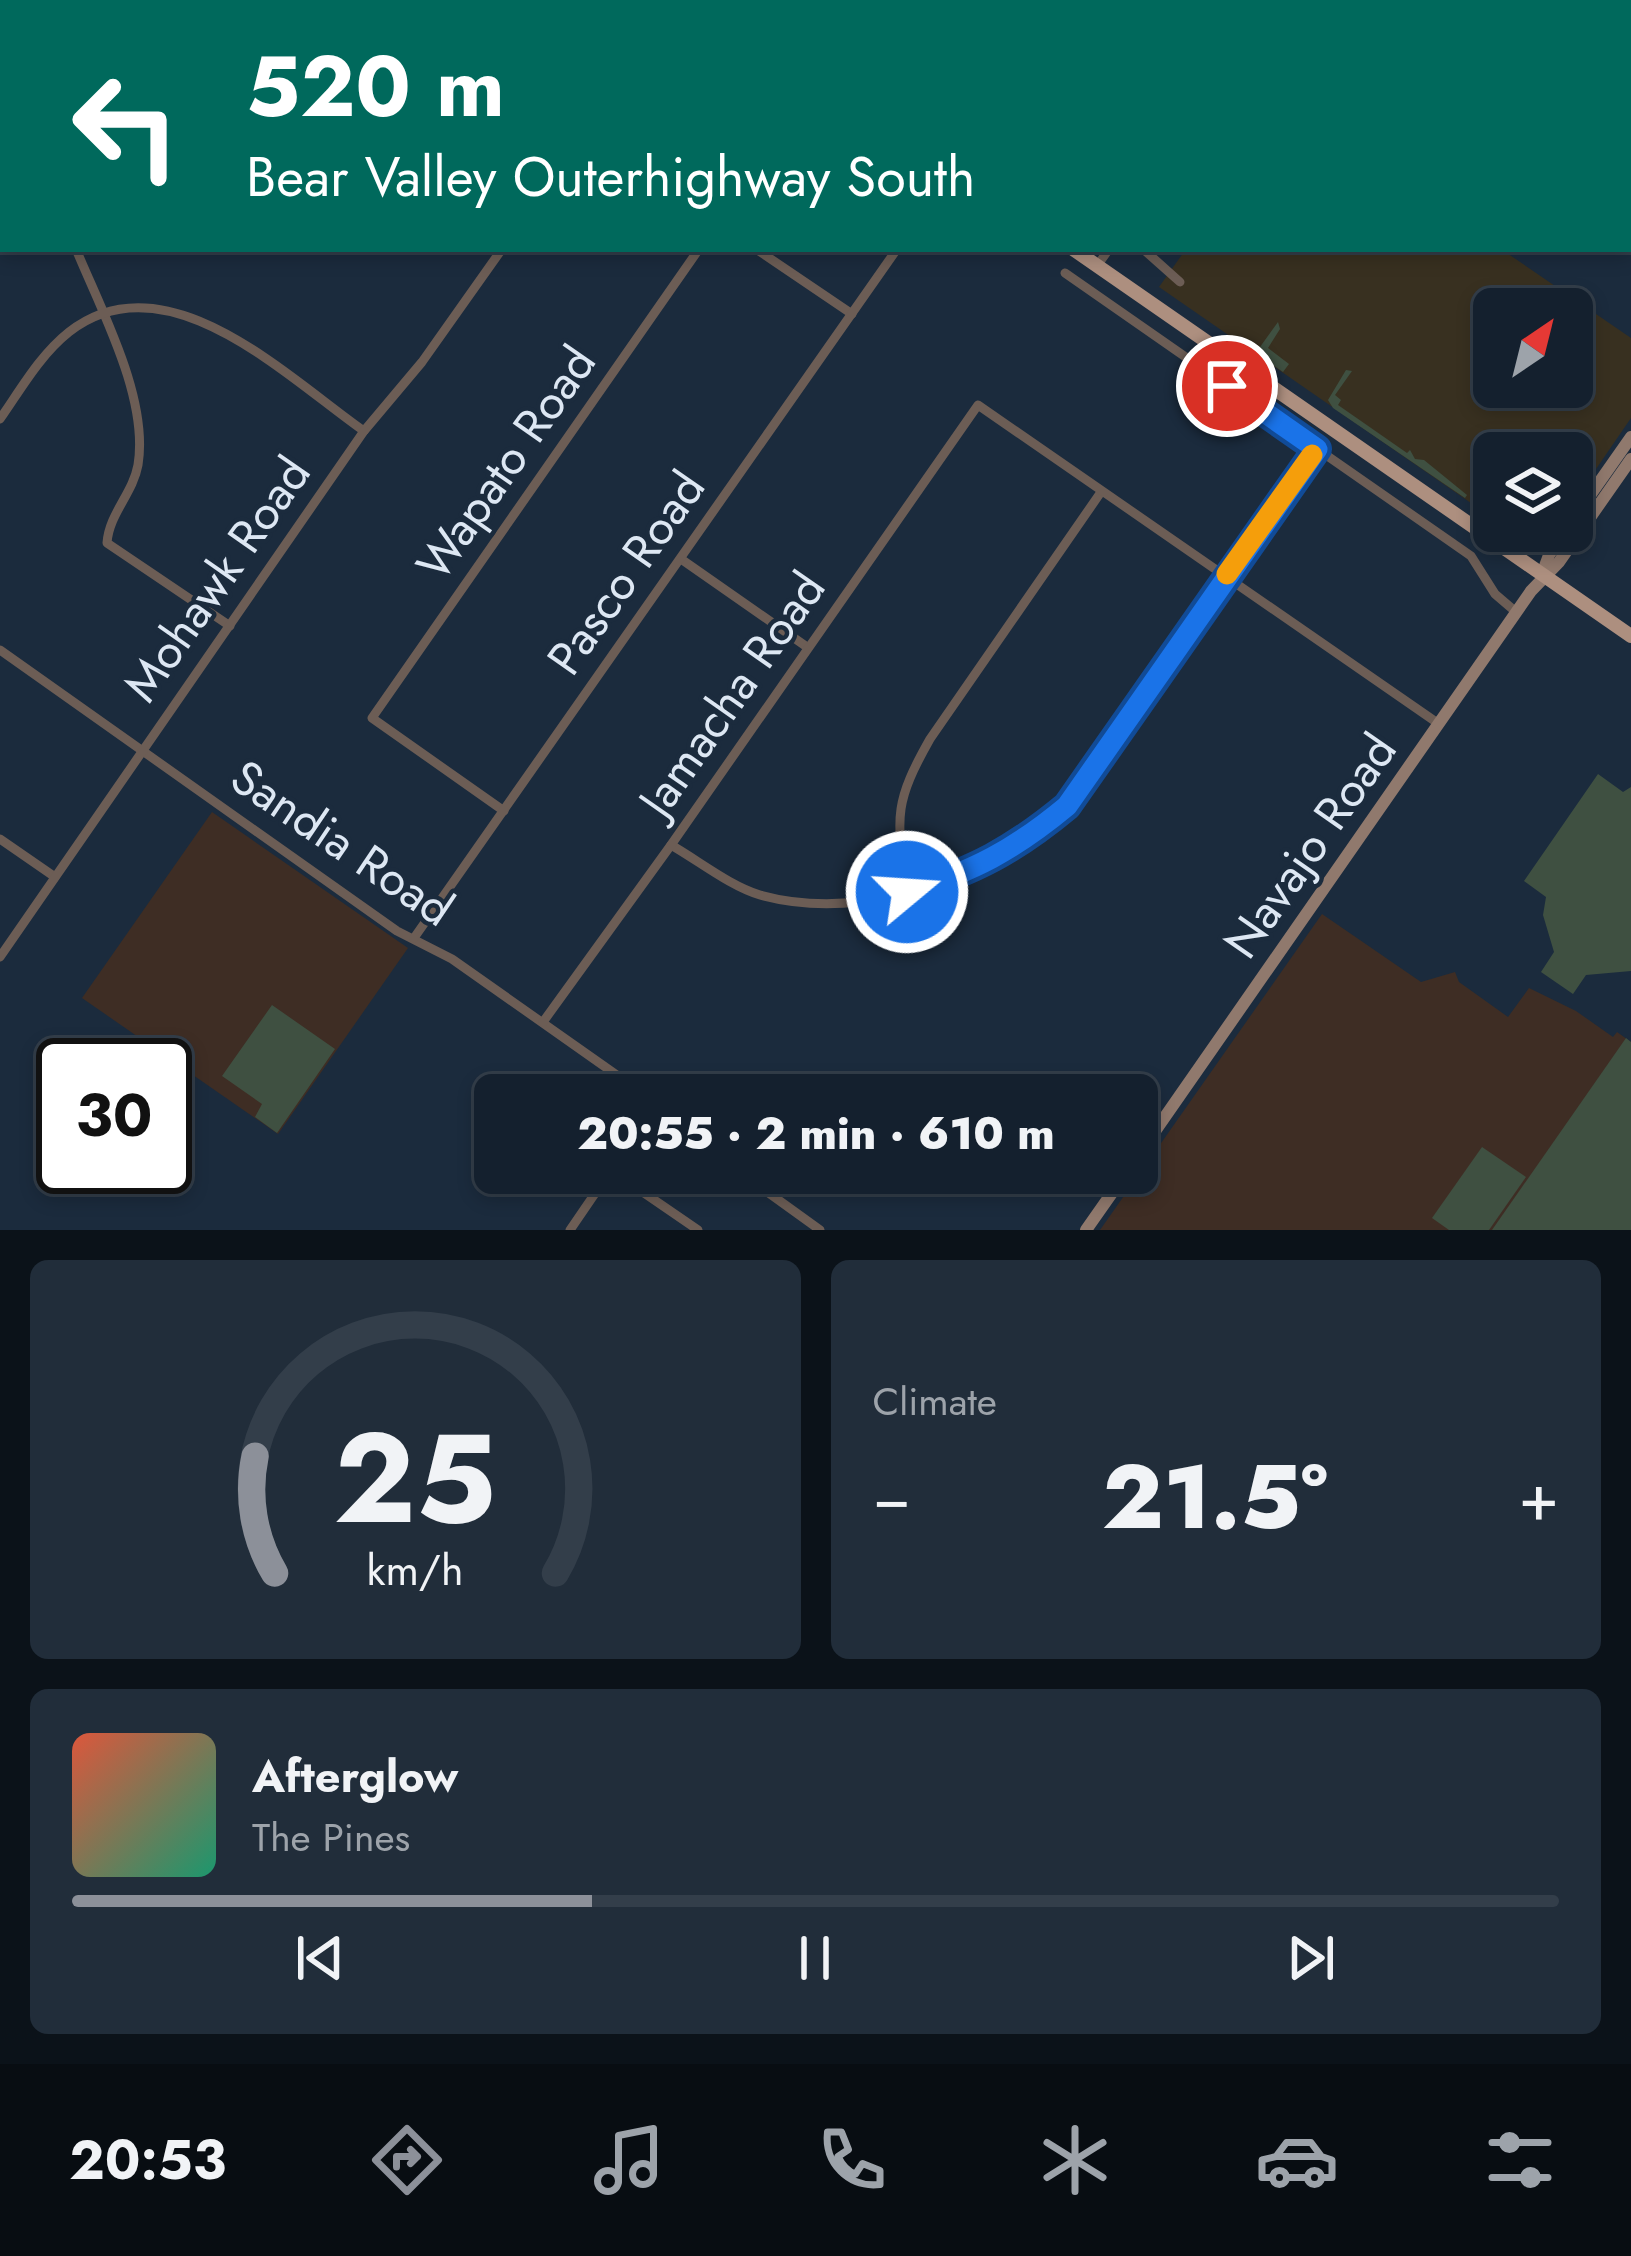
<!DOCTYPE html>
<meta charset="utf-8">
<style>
:root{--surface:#14202e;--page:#212d3a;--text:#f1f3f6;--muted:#9da3aa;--line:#333e4a;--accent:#8c9099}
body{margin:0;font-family:Jost,sans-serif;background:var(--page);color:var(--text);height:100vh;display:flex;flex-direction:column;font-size:45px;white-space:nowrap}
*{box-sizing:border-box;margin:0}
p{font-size:39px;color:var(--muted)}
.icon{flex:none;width:66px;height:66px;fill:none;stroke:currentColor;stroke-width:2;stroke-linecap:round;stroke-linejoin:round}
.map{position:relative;height:1230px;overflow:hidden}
.panel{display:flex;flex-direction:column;gap:30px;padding:30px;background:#0b1219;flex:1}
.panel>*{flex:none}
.top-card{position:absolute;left:0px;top:0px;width:1632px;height:252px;box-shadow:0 6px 18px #0003,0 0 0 3px var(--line);background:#00695c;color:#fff;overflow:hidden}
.needle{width:78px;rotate:35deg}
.tools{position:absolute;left:1473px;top:288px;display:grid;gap:24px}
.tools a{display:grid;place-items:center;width:120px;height:120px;border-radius:18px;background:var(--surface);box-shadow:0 6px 18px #0003,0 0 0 3px var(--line);font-size:60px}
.speed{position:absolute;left:36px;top:1038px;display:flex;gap:24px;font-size:60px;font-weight:700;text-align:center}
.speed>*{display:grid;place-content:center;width:156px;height:156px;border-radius:50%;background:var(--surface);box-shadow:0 6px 18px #0003,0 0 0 3px var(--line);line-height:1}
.speed .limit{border:6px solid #111;border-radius:18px;background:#fff;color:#111}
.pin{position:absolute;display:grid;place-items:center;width:102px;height:102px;color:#fff;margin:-51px;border:6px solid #fff;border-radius:50%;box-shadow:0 3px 12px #0007}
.me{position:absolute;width:132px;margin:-66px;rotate:72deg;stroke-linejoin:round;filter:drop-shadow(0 0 9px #0008)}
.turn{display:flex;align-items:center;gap:42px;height:252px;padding:0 48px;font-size:54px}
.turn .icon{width:156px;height:156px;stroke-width:2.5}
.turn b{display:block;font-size:84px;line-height:102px}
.big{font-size:90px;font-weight:800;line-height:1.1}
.panel .tile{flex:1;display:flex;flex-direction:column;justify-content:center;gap:18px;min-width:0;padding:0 42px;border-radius:18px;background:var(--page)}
.panel .dial{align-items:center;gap:0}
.dial svg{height:312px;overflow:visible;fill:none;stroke:var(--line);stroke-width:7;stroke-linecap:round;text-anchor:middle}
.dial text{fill:var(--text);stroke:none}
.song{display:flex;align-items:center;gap:36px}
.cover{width:144px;height:144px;border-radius:18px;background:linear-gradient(135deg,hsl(10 70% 55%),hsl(160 70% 35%))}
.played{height:12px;border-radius:6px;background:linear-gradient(90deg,var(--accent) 35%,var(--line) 35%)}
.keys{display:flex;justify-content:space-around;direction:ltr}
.heat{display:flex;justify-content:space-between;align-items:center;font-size:66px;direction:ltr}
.panel .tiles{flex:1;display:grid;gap:30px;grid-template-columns:1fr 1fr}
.tile:last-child{grid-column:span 2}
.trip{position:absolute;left:474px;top:1074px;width:684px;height:120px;border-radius:18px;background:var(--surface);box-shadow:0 6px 18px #0003,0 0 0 3px var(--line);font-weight:800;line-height:120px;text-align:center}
.menu{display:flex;height:192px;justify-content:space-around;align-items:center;background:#080d12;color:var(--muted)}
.menu .icon{width:84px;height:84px}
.menu .active{color:var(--accent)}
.menu b{font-size:54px;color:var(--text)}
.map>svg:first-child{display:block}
.commercial{fill:#383020;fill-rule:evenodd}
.education{fill:#3e2d24}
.green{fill:#3f5041}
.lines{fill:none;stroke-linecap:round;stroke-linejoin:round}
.street{stroke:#6c5d55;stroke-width:9}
.secondary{stroke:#90796d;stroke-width:12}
.primary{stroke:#ad8f7f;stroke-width:14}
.route-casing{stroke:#114b97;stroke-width:30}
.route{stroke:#1a73e8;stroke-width:21}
.slow{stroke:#f59e0b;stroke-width:21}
.labels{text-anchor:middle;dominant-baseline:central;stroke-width:9;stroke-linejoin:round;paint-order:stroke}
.street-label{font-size:48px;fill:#dde7f3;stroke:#1b2b3d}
</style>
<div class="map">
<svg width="1631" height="1230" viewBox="0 0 1631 1230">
<rect width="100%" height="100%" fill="#1b2b3d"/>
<!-- commercial -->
<path class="commercial" d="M 1186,249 L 1501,249 L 1631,338 L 1631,418 L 1572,504 L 1572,453 L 1494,453 L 1494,519 L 1159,287 ZM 1494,309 L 1572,309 L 1572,387 L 1494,387 Z"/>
<!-- education -->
<g class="education">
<path d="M 212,812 L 408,948 L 278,1134 L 82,998 Z"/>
<path d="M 1322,914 L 1421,982 L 1455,972 L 1459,982 L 1508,1017 L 1529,988 L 1576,1011 L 1613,1037 L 1617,1032 L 1631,1042 L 1631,1230 L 1100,1230 Z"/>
</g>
<!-- green -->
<g class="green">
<path d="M 1278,322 L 1280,329 L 1268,348 L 1289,364 L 1283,372 L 1245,346 L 1249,341 L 1260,347 Z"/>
<path d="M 1346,370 L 1352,371 L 1335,395 L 1341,400 L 1338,405 L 1407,453 L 1410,450 L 1415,459 L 1424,460 L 1467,495 L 1465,498 L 1333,408 L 1328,400 Z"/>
<path d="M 1598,774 L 1623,792 L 1631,787 L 1631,971 L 1586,975 L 1573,994 L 1541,972 L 1554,952 L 1543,915 L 1546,897 L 1524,881 Z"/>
<path d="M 272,1005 L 335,1049 L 277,1133 L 255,1117 L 262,1104 L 222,1076 Z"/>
<path d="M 1626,1038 L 1631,1042 L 1631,1230 L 1492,1230 Z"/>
<path d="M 1482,1147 L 1526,1177 L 1489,1230 L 1449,1230 L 1432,1218 Z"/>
</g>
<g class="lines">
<!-- street -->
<g class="street">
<path d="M 396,0 L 400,3"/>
<path d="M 642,0 L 645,3"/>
<path d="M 1045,0 L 1050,3"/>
<path d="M 142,3 L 144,0"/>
<path d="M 316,3 L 318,0"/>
<path d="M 671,3 L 673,0"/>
<path d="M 1280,3 L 1282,0"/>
<path d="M 0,191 L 3,188"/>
<path d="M 76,249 C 101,310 149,398 138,465 C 133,493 109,514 107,543 L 230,626"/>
<path d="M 756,249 L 852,314"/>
<path d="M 1143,249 L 1180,282"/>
<path d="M 1097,266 L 1109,249"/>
<path d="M 1065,273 L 1471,556 L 1495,594 L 1516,612"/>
<path d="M 0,419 C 21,389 40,355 69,332 C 166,256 287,377 364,431"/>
<path d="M 681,559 L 807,647"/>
<path d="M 0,650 L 397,931 L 452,959 L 645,1095"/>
<path d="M 504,811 L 372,718 L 699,249"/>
<path d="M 0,839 L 55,877"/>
<path d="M 671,845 C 699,861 730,886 760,895 C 843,918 955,892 1024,841 C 1039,831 1053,817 1067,805 L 1317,449"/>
<path d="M 907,892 C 897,818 892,806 930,739 L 1101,492"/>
<path d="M 414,938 L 897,249"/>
<path d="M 0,957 L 364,431 L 422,362 L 502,249"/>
<path d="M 543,1022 L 671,845 L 978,405 L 1439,724"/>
<path d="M 615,1173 L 698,1230"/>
<path d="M 741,1173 L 820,1230"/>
<path d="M 570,1230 L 609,1173"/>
</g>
<!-- secondary -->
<g class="secondary">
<path d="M 1572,521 L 1631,437"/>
<path d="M 1542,574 L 1549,555 L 1565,531"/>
<path d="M 1137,1157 L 1531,591 L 1559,562 L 1631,459"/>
<path d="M 1086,1230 L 1126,1173"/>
</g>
<!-- primary -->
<g class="primary">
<path d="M 713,0 L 717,3"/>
<path d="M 1073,249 L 1631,636"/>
</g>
</g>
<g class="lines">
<defs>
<path id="route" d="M 907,892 C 974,871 1014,850 1067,806 L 1317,449 L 1227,386"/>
</defs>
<!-- route casing -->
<use href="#route" class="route-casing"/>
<!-- route -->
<use href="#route" class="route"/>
<!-- slow -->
<path class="slow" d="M 1227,574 L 1312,455"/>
</g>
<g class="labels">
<!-- street labels -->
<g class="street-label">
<text transform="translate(506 463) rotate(-55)">Wapato Road</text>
<text transform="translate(626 573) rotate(-55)">Pasco Road</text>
<text transform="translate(217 579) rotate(-55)">Mohawk Road</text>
<text transform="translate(732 694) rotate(-55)">Jamacha Road</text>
<text transform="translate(342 843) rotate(34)">Sandia Road</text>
<text transform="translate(1310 846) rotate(-55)">Navajo Road</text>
</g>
</g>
</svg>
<div class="tools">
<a><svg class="needle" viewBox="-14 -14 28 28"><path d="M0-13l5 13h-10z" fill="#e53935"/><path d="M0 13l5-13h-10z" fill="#9da3aa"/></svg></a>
<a><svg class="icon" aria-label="layers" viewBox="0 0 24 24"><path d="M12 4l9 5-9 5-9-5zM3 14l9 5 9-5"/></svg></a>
</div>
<div class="speed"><div class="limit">30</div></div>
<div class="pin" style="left:1227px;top:386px;background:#d93025"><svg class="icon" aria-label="arrive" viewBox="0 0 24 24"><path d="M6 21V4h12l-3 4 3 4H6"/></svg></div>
<svg class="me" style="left:907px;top:892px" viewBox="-20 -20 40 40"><circle r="17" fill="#1a73e8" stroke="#fff" stroke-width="3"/><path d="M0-11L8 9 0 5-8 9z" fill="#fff"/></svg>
<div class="trip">20:55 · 2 min · 610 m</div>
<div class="top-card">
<div class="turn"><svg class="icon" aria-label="left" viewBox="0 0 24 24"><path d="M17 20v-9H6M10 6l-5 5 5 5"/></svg><div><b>520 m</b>Bear Valley Outerhighway South</div></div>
</div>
</div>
<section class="panel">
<div class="tiles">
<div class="tile dial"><svg viewBox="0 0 100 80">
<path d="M14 69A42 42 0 1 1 86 69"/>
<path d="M14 69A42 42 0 0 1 9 39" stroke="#8c9099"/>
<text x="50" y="56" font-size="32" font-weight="700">25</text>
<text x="50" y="72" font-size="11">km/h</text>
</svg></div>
<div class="tile"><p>Climate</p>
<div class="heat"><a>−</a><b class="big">21.5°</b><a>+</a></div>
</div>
<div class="tile">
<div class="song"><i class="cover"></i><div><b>Afterglow</b><p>The Pines</p></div></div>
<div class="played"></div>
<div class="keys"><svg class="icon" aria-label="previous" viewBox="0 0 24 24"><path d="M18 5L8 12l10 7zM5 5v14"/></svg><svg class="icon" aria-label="pause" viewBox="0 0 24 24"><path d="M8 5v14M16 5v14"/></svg><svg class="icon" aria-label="next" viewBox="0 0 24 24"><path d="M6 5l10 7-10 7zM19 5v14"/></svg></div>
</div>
</div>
</section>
<nav class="menu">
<b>20:53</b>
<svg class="icon active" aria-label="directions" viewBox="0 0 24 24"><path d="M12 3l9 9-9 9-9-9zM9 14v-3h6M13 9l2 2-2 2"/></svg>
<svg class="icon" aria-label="music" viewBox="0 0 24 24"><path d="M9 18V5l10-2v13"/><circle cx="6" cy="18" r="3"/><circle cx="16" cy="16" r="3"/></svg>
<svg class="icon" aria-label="phone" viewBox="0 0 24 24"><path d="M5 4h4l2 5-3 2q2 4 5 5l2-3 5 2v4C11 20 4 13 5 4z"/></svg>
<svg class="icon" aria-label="climate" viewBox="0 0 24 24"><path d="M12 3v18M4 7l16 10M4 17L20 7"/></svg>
<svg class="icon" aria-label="car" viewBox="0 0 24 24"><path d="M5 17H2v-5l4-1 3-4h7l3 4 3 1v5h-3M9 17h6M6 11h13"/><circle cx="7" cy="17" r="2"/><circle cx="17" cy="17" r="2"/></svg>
<svg class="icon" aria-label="filters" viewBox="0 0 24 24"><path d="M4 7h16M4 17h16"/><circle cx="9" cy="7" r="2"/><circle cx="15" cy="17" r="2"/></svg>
</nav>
